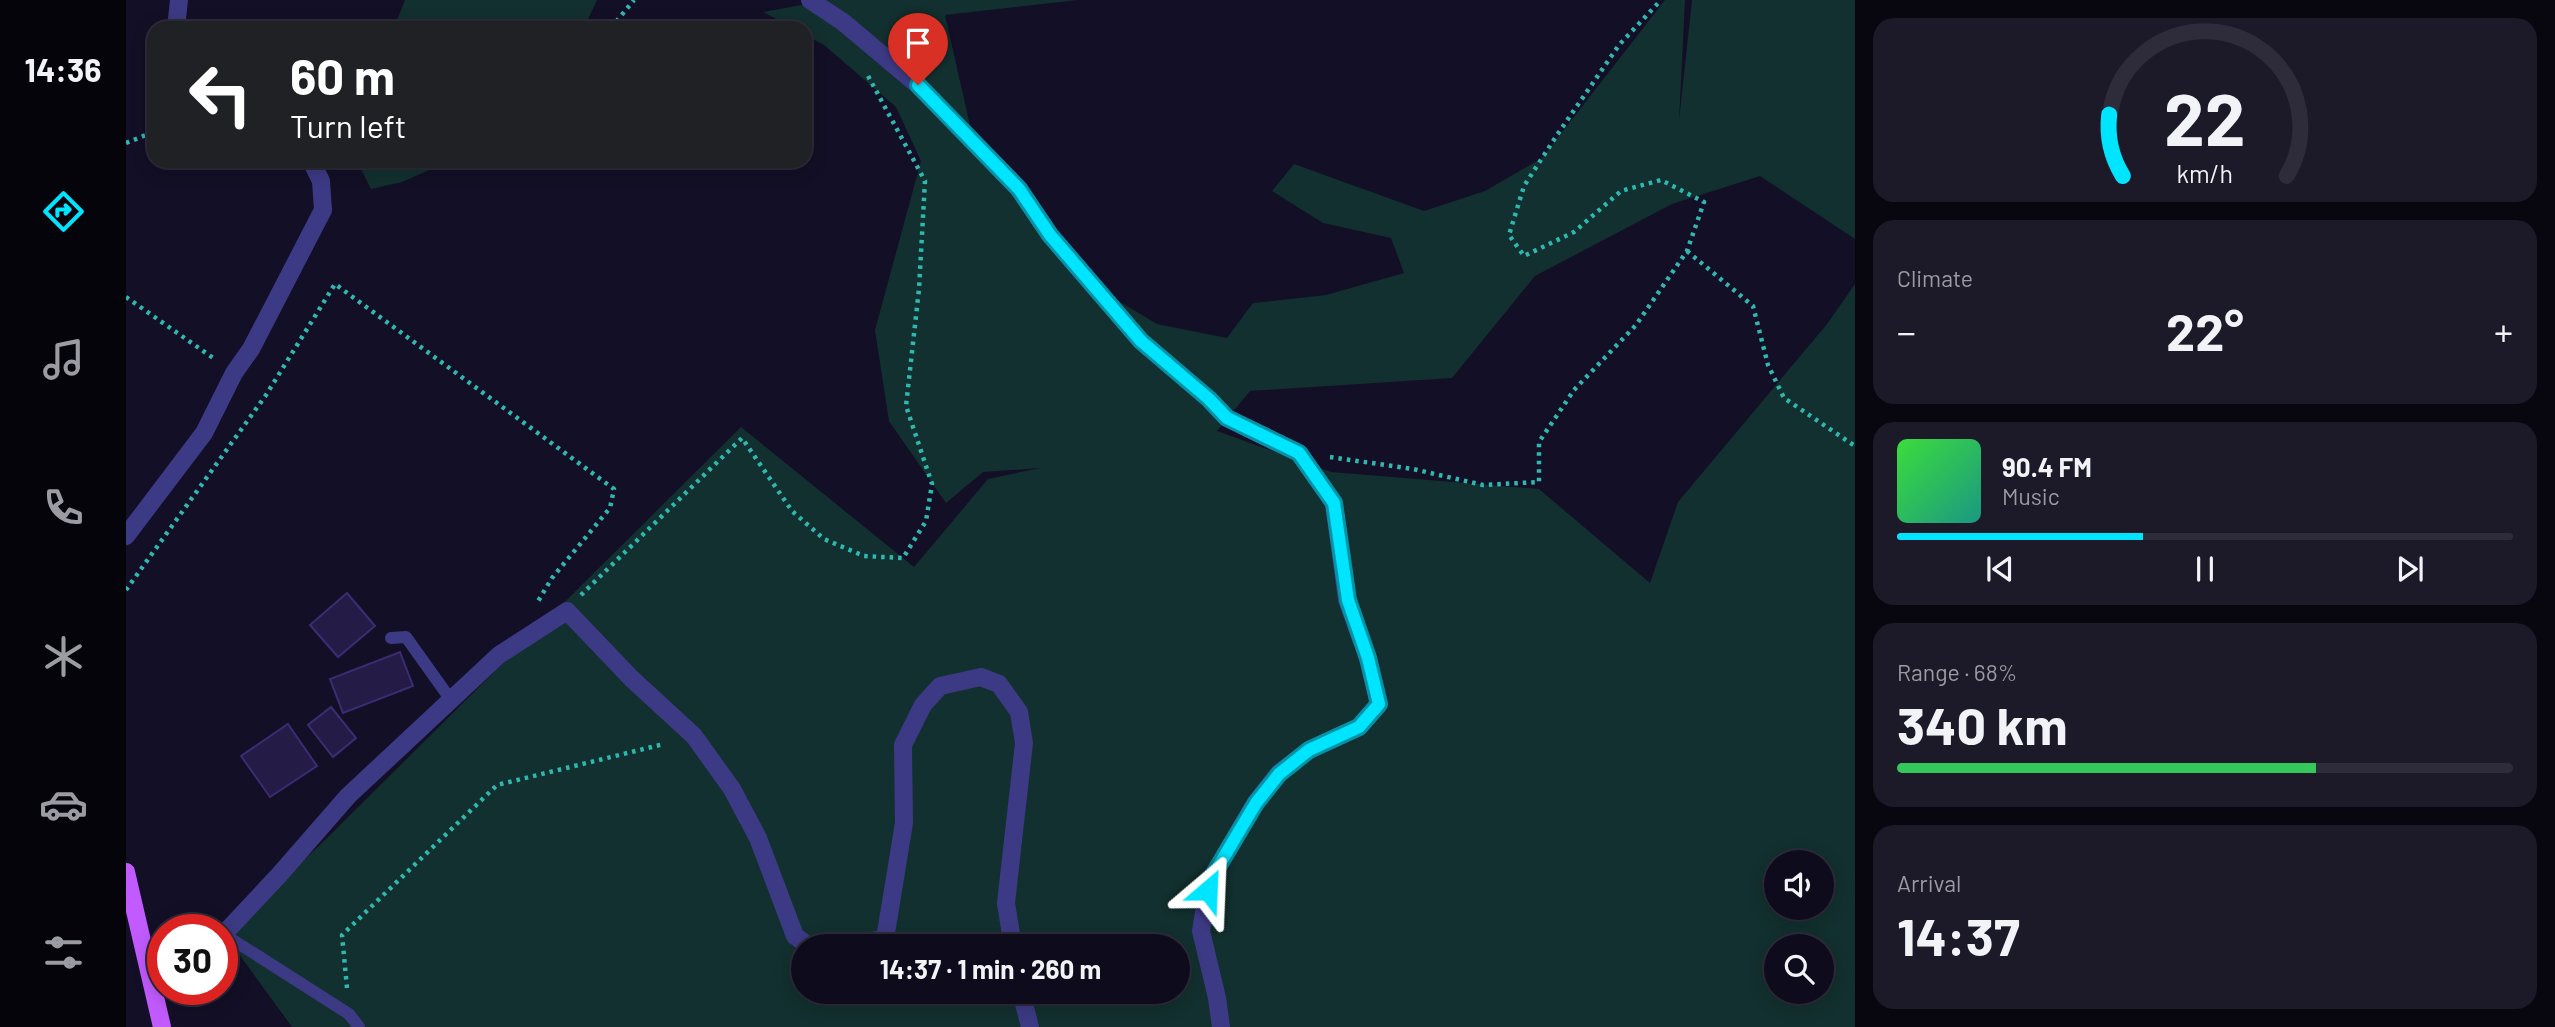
<!DOCTYPE html>
<meta charset="utf-8">
<style>
:root{--surface:#0e0b1c;--page:#1c1929;--text:#f1f3f6;--muted:#9b9ba3;--line:#2e2b3b;--accent:#00e5ff}
body{margin:0;font-family:Barlow,sans-serif;background:var(--page);color:var(--text);height:100vh;display:flex;flex-direction:column;font-size:26px;white-space:nowrap}
*{box-sizing:border-box;margin:0}
p{font-size:23px;color:var(--muted)}
.icon{flex:none;width:38px;height:38px;fill:none;stroke:currentColor;stroke-width:2;stroke-linecap:round;stroke-linejoin:round}
.map{position:relative;flex:1;overflow:hidden}
.drawer{display:flex;flex-direction:column;gap:18px;padding:18px;background:#08060f;width:700px}
.drawer>*{flex:none}
.banner{position:absolute;left:21px;top:21px;width:665px;height:147px;border-radius:21px;box-shadow:0 4px 18px #0003,0 0 0 2px var(--line);background:#202124;color:#fff;overflow:hidden}
.fabs{position:absolute;left:1638px;top:850px;display:grid;gap:14px}
.fabs a{display:grid;place-items:center;width:70px;height:70px;border-radius:50%;background:var(--surface);box-shadow:0 4px 18px #0003,0 0 0 2px var(--line);font-size:35px}
.speed{position:absolute;left:21px;top:914px;display:flex;gap:14px;font-size:35px;font-weight:700;text-align:center}
.speed>*{display:grid;place-content:center;width:91px;height:91px;border-radius:50%;background:var(--surface);box-shadow:0 4px 18px #0003,0 0 0 2px var(--line);line-height:1}
.speed .limit{border:10px solid #d22;background:#fff;color:#111}
.pin{position:absolute;display:grid;place-items:center;width:60px;height:60px;color:#fff;margin:-72px -30px;border-radius:50% 50% 50% 0;rotate:-45deg;box-shadow:0 0 7px #0007}
.pin .icon{rotate:45deg}
.me{position:absolute;width:77px;margin:-38px;rotate:26deg;stroke-linejoin:round;filter:drop-shadow(0 0 5px #0008)}
.turn{display:flex;align-items:center;gap:24px;height:147px;padding:0 28px;font-size:32px}
.turn .icon{width:91px;height:91px;stroke-width:2.5}
.turn b{display:block;font-size:49px;line-height:60px}
.big{font-size:52px;font-weight:700;line-height:1.1}
.drawer .widget{flex:1;display:flex;flex-direction:column;justify-content:center;gap:10px;min-width:0;padding:0 24px;border-radius:21px;background:var(--page)}
.drawer .dial{align-items:center;gap:0}
.dial svg{height:182px;overflow:visible;fill:none;stroke:var(--line);stroke-width:7;stroke-linecap:round;text-anchor:middle}
.dial text{fill:var(--text);stroke:none}
.song{display:flex;align-items:center;gap:21px}
.cover{width:84px;height:84px;border-radius:10px;background:linear-gradient(135deg,hsl(120 70% 55%),hsl(170 70% 35%))}
.played{height:7px;border-radius:4px;background:linear-gradient(90deg,var(--accent) 40%,var(--line) 40%)}
.keys{display:flex;justify-content:space-around;direction:ltr}
.heat{display:flex;justify-content:space-between;align-items:center;font-size:38px;direction:ltr}
.charge{height:10px;border-radius:5px;background:linear-gradient(90deg,#34c759 68%,var(--line) 0)}
.trip{position:absolute;left:665px;top:934px;width:399px;height:70px;border-radius:35px;background:var(--surface);box-shadow:0 4px 18px #0003,0 0 0 2px var(--line);font-weight:700;line-height:70px;text-align:center}
main{display:flex;flex:1;min-height:0}
.dock{display:flex;flex-direction:column;width:126px;justify-content:space-around;align-items:center;background:#06040b;color:var(--muted)}
.dock .icon{width:49px;height:49px}
.dock .current{color:var(--accent)}
.dock b{font-size:32px;color:var(--text)}
.map>svg:first-child{display:block}
.green{fill:#12302f;fill-rule:evenodd}
.building{fill:#241b47;stroke:#3b2d73;stroke-width:2}
.lines{fill:none;stroke-linecap:round;stroke-linejoin:round}
.path{stroke:#2fb8b0;stroke-width:4.5;stroke-dasharray:3.5 5;stroke-linecap:butt}
.service{stroke:#3d3a85;stroke-width:12}
.minor{stroke:#3d3a85;stroke-width:18}
.primary{stroke:#c25bff;stroke-width:18}
.route-casing{stroke:#0095a6;stroke-width:18}
.route{stroke:#00e5ff;stroke-width:12}
</style>
<main>
<nav class="dock">
<b>14:36</b>
<svg class="icon current" aria-label="directions" viewBox="0 0 24 24"><path d="M12 3l9 9-9 9-9-9zM9 14v-3h6M13 9l2 2-2 2"/></svg>
<svg class="icon" aria-label="music" viewBox="0 0 24 24"><path d="M9 18V5l10-2v13"/><circle cx="6" cy="18" r="3"/><circle cx="16" cy="16" r="3"/></svg>
<svg class="icon" aria-label="phone" viewBox="0 0 24 24"><path d="M5 4h4l2 5-3 2q2 4 5 5l2-3 5 2v4C11 20 4 13 5 4z"/></svg>
<svg class="icon" aria-label="climate" viewBox="0 0 24 24"><path d="M12 3v18M4 7l16 10M4 17L20 7"/></svg>
<svg class="icon" aria-label="car" viewBox="0 0 24 24"><path d="M5 17H2v-5l4-1 3-4h7l3 4 3 1v5h-3M9 17h6M6 11h13"/><circle cx="7" cy="17" r="2"/><circle cx="17" cy="17" r="2"/></svg>
<svg class="icon" aria-label="filters" viewBox="0 0 24 24"><path d="M4 7h16M4 17h16"/><circle cx="9" cy="7" r="2"/><circle cx="15" cy="17" r="2"/></svg>
</nav>
<div class="map">
<svg width="1729" height="1027" viewBox="0 0 1729 1027">
<rect width="100%" height="100%" fill="#130f26"/>
<!-- green -->
<g class="green">
<path d="M 279,0 L 471,0 L 458,28 L 268,28 Z"/>
<path d="M 703,0 L 952,0 L 819,15 L 848,143 L 969,287 L 1031,324 L 1101,338 L 1127,303 L 1200,295 L 1278,273 L 1265,238 L 1197,223 L 1146,191 L 1168,164 L 1298,211 L 1359,191 L 1416,158 L 1539,0 L 1559,0 L 1553,121 L 1566,0 L 1729,0 L 1729,239 L 1634,176 L 1546,204 L 1409,276 L 1326,378 L 1124,391 L 1091,431 L 1205,472 L 1413,489 L 1524,583 L 1552,502 L 1701,324 L 1729,284 L 1729,1027 L 166,1027 L 99,935 L 199,840 L 615,427 L 788,567 L 862,479 L 914,468 L 857,472 L 820,503 L 763,421 L 749,330 L 795,161 L 770,107 L 698,45 L 679,35 L 679,28 L 667,28 L 637,12 ZM 1650,863 L 1696,863 L 1696,908 L 1650,908 ZM 677,947 L 1052,947 L 1052,992 L 677,992 ZM 1650,947 L 1696,947 L 1696,992 L 1650,992 Z"/>
<path d="M 231,161 L 324,161 L 276,182 L 245,189 Z"/>
</g>
<!-- building -->
<g class="building">
<path d="M 221,593 L 249,626 L 212,657 L 184,625 Z"/>
<path d="M 274,652 L 287,686 L 217,713 L 204,679 Z"/>
<path d="M 205,707 L 230,738 L 207,757 L 182,725 Z"/>
<path d="M 162,724 L 191,766 L 144,797 L 115,756 Z"/>
</g>
<g class="lines">
<!-- path -->
<g class="path">
<path d="M 485,28 L 508,0"/>
<path d="M 0,143 L 20,135 L 28,128"/>
<path d="M 405,161 L 405,167"/>
<path d="M 1561,251 L 1627,306 L 1642,365 L 1658,398 L 1729,446"/>
<path d="M 0,297 L 90,360"/>
<path d="M 1204,457 L 1287,469 L 1357,485 L 1413,482 L 1413,442 L 1448,390 L 1510,325 L 1561,251 L 1578,202 L 1535,180 L 1495,191 L 1448,232 L 1398,256 L 1383,235 L 1398,186 L 1431,135 L 1493,45 L 1535,0"/>
<path d="M 0,590 L 140,395 L 209,284 L 488,489 L 484,508 L 426,578 L 411,603"/>
<path d="M 455,595 L 616,438 L 666,511 L 698,539 L 738,556 L 777,558 L 800,521 L 806,484 L 780,406 L 793,289 L 799,181 L 741,74"/>
<path d="M 221,988 L 216,935 L 371,785 L 538,744"/>
</g>
<!-- service -->
<g class="service">
<path d="M 265,638 L 280,637 L 325,700"/>
<path d="M 99,935 L 223,1014 L 233,1027"/>
</g>
<!-- minor -->
<g class="minor">
<path d="M 684,0 L 717,22 L 792,85 L 893,189 L 924,235 L 1015,341 L 1083,399 L 1101,418 L 1173,453 L 1208,503 L 1221,600 L 1242,658 L 1253,704 L 1233,727 L 1183,750 L 1153,773 L 1130,802 L 1083,882 L 1075,931 L 1091,998 L 1095,1027"/>
<path d="M 50,28 L 53,0"/>
<path d="M 0,536 L 78,433 L 108,373 L 125,349 L 197,210 L 195,181 L 185,161"/>
<path d="M 96,936 L 154,874 L 222,796 L 373,655 L 441,611 L 506,679 L 568,736 L 606,789 L 632,838 L 669,936 L 684,947"/>
<path d="M 706,947 L 759,939 L 778,823 L 777,745 L 797,705 L 814,686 L 855,677 L 873,684 L 893,712 L 898,743 L 880,903 L 887,947"/>
<path d="M 895,992 L 904,1027"/>
</g>
<!-- primary -->
<path class="primary" d="M 0,872 L 36,1027"/>
</g>
<g class="lines">
<defs>
<path id="route" d="M 792,85 L 893,189 L 924,235 L 1015,341 L 1083,399 L 1101,418 L 1173,453 L 1208,503 L 1222,600 L 1242,658 L 1253,704 L 1233,727 L 1183,750 L 1153,774 L 1130,803 L 1083,882 L 1082,890"/>
</defs>
<!-- route casing -->
<use href="#route" class="route-casing"/>
<!-- route -->
<use href="#route" class="route"/>
</g>
</svg>
<div class="fabs">
<a><svg class="icon" aria-label="sound" viewBox="0 0 24 24"><path d="M4 9h4l5-4v14l-5-4H4zM17 9q2 3 0 6"/></svg></a>
<a><svg class="icon" aria-label="search" viewBox="0 0 24 24"><circle cx="10" cy="10" r="6"/><path d="M15 15l6 6"/></svg></a>
</div>
<div class="speed"><div class="limit">30</div></div>
<div class="pin" style="left:792px;top:85px;background:#d93025"><svg class="icon" aria-label="arrive" viewBox="0 0 24 24"><path d="M6 21V4h12l-3 4 3 4H6"/></svg></div>
<svg class="me" style="left:1082px;top:890px" viewBox="-20 -20 40 40"><path d="M0-17L14 15 0 8-14 15z" fill="#00e5ff" stroke="#fff" stroke-width="4"/></svg>
<div class="trip">14:37 · 1 min · 260 m</div>
<div class="banner">
<div class="turn"><svg class="icon" aria-label="left" viewBox="0 0 24 24"><path d="M17 20v-9H6M10 6l-5 5 5 5"/></svg><div><b>60 m</b>Turn left</div></div>
</div>
</div>
<section class="drawer">
<div class="widget dial"><svg viewBox="0 0 100 80">
<path d="M14 69A42 42 0 1 1 86 69"/>
<path d="M14 69A42 42 0 0 1 8 42" stroke="#00e5ff"/>
<text x="50" y="56" font-size="32" font-weight="700">22</text>
<text x="50" y="72" font-size="11">km/h</text>
</svg></div>
<div class="widget"><p>Climate</p>
<div class="heat"><a>−</a><b class="big">22°</b><a>+</a></div>
</div>
<div class="widget">
<div class="song"><i class="cover"></i><div><b>90.4 FM</b><p>Music</p></div></div>
<div class="played"></div>
<div class="keys"><svg class="icon" aria-label="previous" viewBox="0 0 24 24"><path d="M18 5L8 12l10 7zM5 5v14"/></svg><svg class="icon" aria-label="pause" viewBox="0 0 24 24"><path d="M8 5v14M16 5v14"/></svg><svg class="icon" aria-label="next" viewBox="0 0 24 24"><path d="M6 5l10 7-10 7zM19 5v14"/></svg></div>
</div>
<div class="widget"><p>Range · 68%</p><b class="big">340 km</b><div class="charge"></div></div>
<div class="widget"><p>Arrival</p><b class="big">14:37</b></div>
</section>
</main>
